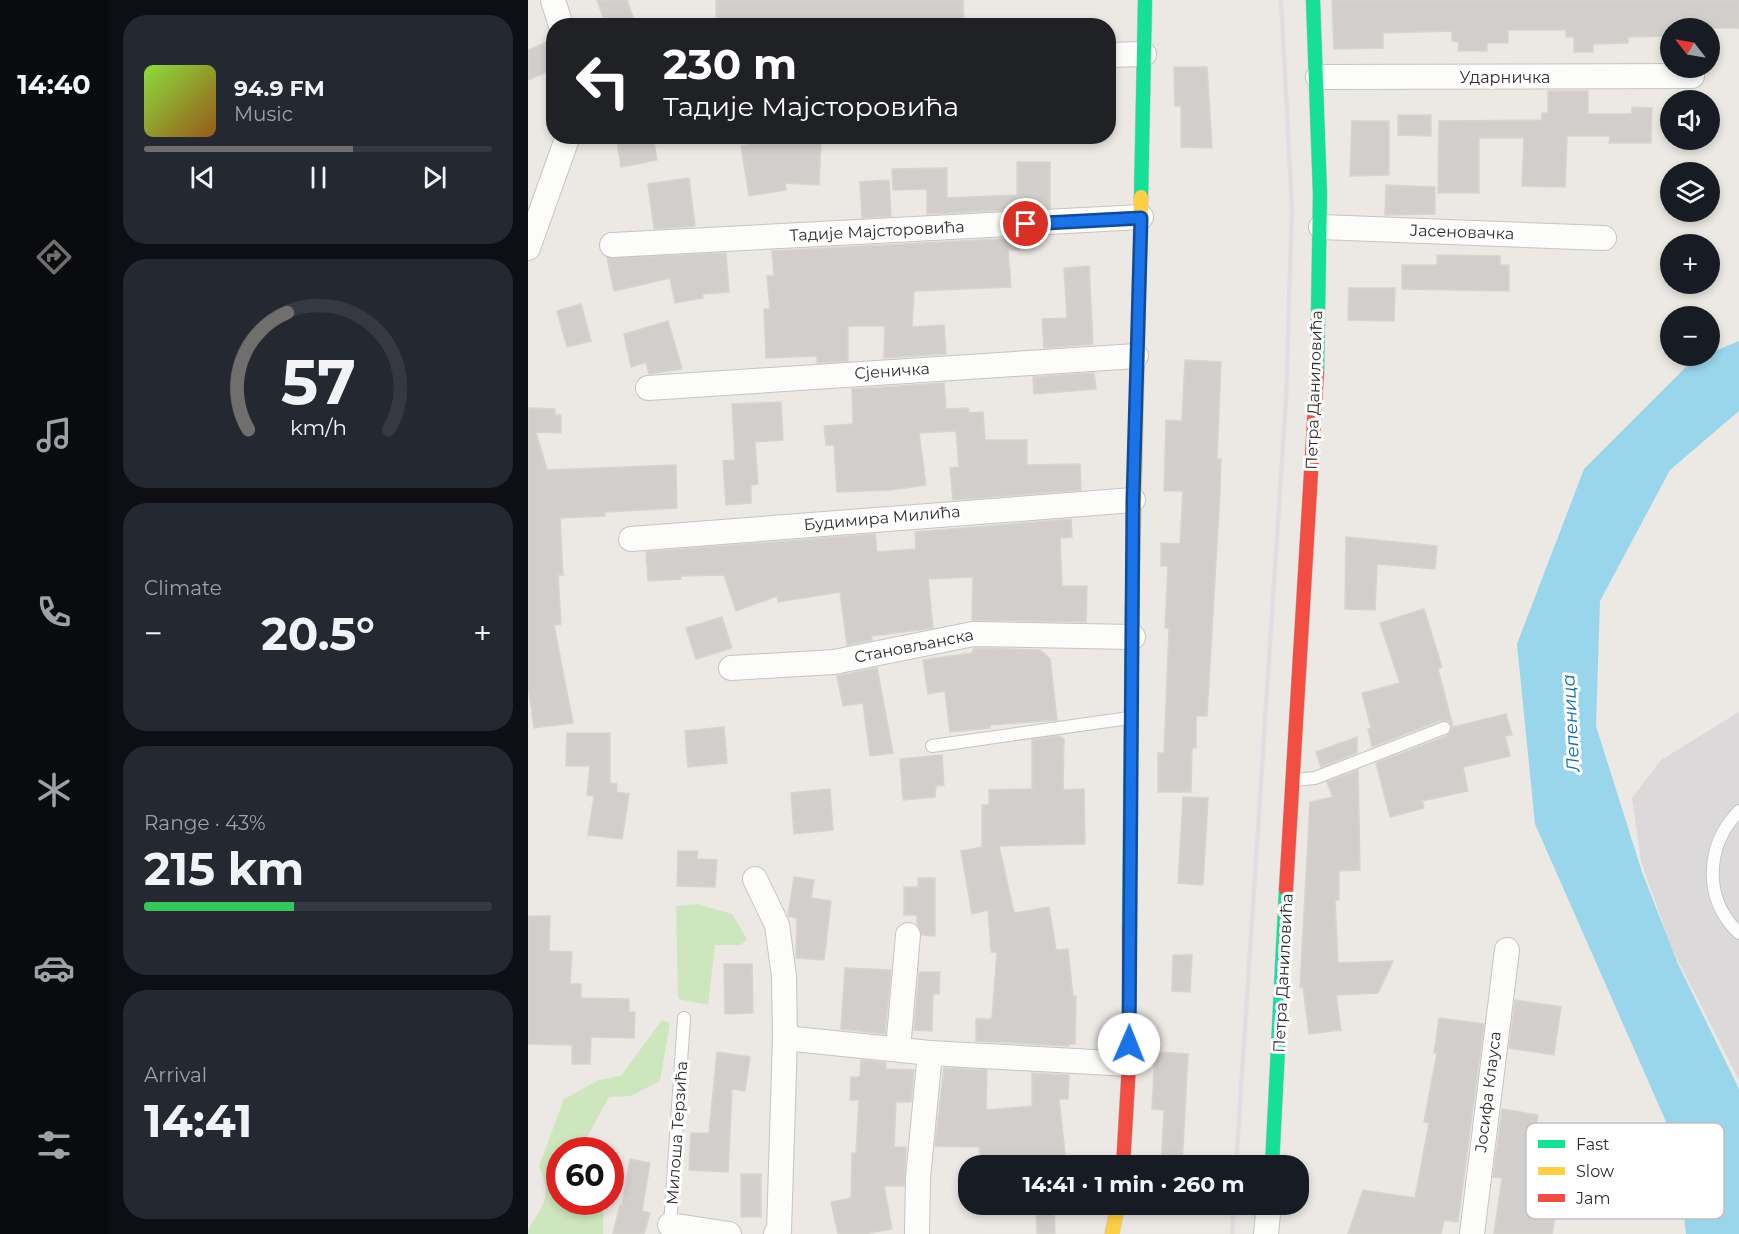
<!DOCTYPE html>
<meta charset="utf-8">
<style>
:root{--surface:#171b24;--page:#242831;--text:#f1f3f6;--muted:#9ea1a6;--line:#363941;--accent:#706f6e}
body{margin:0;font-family:Montserrat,sans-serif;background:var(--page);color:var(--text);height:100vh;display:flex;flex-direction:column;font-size:22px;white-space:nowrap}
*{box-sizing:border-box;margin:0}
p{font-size:20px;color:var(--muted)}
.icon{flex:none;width:33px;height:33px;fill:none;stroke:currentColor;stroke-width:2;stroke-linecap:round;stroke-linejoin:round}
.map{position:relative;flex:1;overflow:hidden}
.side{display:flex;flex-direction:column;gap:15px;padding:15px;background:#0d0f14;width:420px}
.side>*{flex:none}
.banner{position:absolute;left:18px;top:18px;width:570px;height:126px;border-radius:24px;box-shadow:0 3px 9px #0003;background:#202124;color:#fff;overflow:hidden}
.needle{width:39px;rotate:301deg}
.buttons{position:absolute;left:1132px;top:18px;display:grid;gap:12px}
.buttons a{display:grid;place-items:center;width:60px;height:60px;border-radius:50%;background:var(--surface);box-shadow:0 3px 9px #0003;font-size:30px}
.speed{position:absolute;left:18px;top:1137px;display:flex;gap:12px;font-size:30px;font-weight:700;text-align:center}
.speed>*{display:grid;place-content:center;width:78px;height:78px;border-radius:50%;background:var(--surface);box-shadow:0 3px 9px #0003;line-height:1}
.speed .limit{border:9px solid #d22;background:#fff;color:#111}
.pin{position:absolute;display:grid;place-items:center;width:51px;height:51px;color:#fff;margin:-26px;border:3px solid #fff;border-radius:50%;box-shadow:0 2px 6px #0007}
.me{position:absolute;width:66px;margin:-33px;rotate:1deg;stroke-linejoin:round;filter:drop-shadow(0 0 4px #0008)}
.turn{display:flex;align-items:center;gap:21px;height:126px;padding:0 18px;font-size:27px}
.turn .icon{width:78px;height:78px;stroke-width:2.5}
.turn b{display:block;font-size:42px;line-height:51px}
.big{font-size:45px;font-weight:700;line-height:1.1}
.side .widget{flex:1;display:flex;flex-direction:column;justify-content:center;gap:9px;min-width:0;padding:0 21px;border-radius:24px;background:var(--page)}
.side .dial{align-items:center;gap:0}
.dial svg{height:156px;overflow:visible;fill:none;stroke:var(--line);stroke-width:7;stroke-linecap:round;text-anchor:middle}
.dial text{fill:var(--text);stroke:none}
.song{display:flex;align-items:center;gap:18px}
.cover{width:72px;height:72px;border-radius:9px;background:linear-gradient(135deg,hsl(90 70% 55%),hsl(30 70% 35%))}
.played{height:6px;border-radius:3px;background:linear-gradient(90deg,var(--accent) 60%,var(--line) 60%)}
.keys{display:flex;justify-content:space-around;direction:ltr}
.heat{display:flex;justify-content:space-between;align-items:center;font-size:33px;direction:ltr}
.charge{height:9px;border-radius:4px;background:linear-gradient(90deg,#34c759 43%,var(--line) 0)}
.trip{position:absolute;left:430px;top:1155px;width:351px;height:60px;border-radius:24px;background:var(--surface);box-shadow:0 3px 9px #0003;font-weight:700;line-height:60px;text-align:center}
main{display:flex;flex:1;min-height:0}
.tabs{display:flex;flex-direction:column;width:108px;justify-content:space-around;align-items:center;background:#090b0e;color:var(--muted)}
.tabs .icon{width:42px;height:42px}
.tabs .selected{color:var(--accent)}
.tabs b{font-size:27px;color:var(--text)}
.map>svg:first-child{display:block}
.industrial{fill:#dcd9db}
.green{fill:#cee6be}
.water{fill:#99d6ec}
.building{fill:#d1cecb;stroke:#d7d4d0;stroke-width:1.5}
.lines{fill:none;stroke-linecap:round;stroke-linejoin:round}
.lane-casing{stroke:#c5c4c5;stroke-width:14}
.street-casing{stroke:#c5c4c5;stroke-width:26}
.fast-casing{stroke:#c5c4c5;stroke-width:15}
.slow-casing{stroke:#c5c4c5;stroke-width:15}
.jam-casing{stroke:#c5c4c5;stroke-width:15}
.lane{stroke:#fcfcfb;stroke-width:12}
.street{stroke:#fcfcfb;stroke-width:24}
.fast{stroke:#16e098;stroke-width:14}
.slow{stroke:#ffcf43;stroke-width:14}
.jam{stroke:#f24e42;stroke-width:14}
.rail{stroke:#dfdfe1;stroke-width:4.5}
.route-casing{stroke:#114b97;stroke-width:15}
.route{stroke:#1a73e8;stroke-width:10}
.labels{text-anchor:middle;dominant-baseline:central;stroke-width:6;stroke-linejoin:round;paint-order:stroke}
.street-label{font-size:16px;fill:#2e2e2e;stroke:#fff}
.water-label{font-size:18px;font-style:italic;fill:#0d6fa3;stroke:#fff}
.key{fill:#fff;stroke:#c0c0c0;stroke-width:1.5}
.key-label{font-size:16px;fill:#2e2e2e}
</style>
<main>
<nav class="tabs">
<b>14:40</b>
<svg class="icon selected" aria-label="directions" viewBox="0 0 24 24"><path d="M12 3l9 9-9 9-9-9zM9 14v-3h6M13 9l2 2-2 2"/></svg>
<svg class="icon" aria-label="music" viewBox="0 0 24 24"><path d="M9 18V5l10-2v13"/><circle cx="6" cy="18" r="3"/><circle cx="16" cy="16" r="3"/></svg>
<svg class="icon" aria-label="phone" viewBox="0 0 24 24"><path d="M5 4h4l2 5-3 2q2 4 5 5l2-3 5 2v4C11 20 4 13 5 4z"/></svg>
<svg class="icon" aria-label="climate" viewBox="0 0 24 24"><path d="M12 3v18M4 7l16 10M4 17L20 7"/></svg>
<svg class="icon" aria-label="car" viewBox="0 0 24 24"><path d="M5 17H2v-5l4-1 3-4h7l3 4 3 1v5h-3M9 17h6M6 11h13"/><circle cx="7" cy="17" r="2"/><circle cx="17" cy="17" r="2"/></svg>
<svg class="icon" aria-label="filters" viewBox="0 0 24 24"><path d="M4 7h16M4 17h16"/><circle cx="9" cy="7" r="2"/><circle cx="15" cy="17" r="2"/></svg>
</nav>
<section class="side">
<div class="widget">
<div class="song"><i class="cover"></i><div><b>94.9 FM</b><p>Music</p></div></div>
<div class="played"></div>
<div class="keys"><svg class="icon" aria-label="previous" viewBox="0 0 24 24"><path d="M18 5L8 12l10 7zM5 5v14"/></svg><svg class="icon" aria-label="pause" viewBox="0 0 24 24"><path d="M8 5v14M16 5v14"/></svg><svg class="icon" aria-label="next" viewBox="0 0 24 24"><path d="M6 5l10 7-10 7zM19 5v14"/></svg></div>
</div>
<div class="widget dial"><svg viewBox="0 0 100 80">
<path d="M14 69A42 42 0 1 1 86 69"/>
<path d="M14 69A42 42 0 0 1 34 9" stroke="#706f6e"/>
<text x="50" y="56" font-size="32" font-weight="700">57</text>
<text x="50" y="72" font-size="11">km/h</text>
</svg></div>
<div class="widget"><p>Climate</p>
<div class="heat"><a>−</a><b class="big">20.5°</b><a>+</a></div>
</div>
<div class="widget"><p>Range · 43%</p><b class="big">215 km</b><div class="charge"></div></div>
<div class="widget"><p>Arrival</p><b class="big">14:41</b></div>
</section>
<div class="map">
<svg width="1211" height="1234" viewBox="0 0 1211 1234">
<rect width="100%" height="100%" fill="#ece8e4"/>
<!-- industrial -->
<path class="industrial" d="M 1211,712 L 1211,1080 L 1143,947 L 1113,861 L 1104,798 L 1133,760 Z"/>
<!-- green -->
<g class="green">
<path d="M 169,904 L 204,914 L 219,939 L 213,945 L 187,945 L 180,1005 L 150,999 L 148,906 Z"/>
<path d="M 134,1020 L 142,1023 L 132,1081 L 103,1096 L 81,1097 L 52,1150 L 32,1150 L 32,1202 L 75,1202 L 75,1234 L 0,1234 C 0,1227 4,1223 8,1217 C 21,1198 20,1186 11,1166 L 36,1099 L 71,1080 L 93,1076 Z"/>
</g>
<!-- water -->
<path class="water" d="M 1211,341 L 1211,411 L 1142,470 L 1072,601 L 1068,726 L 1114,872 L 1150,964 L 1211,1089 L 1211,1234 L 1158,1234 L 1147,1142 L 1007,824 L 989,644 L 1056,469 L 1165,360 Z"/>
<!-- building -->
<g class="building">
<path d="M 69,0 L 99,0 L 108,26 L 78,26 Z"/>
<path d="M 188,0 L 435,0 L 436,26 L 188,26 Z"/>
<path d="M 804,0 L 1211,0 L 1211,28 L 1143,28 L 1143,36 L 1100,37 L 1100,43 L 1065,44 L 1065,52 L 1046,52 L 1046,37 L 1038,37 L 1038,30 L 980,30 L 980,43 L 959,43 L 959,51 L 930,51 L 931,42 L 924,41 L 924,31 L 855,33 L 855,48 L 806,49 Z"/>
<path d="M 26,39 L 26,69 L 0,80 L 0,50 Z"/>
<path d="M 646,67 L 679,67 L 684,148 L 653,147 L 653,106 L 647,106 Z"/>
<path d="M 1020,91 L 1060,91 L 1060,114 L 1104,114 L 1104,107 L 1124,108 L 1123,143 L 1081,143 L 1082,136 L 1039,136 L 1037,187 L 994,186 L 996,138 L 951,138 L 951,193 L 910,193 L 911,121 L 1014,120 L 1014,113 L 1020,113 Z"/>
<path d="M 870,115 L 903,115 L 903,136 L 870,135 Z"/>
<path d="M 824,121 L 861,121 L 861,175 L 822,176 Z"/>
<path d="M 88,136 L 125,136 L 129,160 L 93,167 Z"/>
<path d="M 243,141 L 293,143 L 291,185 L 257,183 L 258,190 L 221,196 L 213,146 Z"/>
<path d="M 489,162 L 522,162 L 522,208 L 399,214 L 399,189 L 365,190 L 364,169 L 419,168 L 419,198 L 489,195 Z"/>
<path d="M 161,178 L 167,226 L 126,229 L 120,184 Z"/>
<path d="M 361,180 L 363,216 L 334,218 L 332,182 Z"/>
<path d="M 858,185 L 907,187 L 907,214 L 857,215 Z"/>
<path d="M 491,238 L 491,250 L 480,250 L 483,287 L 386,291 L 384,327 L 416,325 L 418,354 L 356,358 L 357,326 L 320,326 L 320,361 L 289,363 L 289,356 L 238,358 L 236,309 L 242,309 L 239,276 L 246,276 L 244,251 Z"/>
<path d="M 198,253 L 201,292 L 174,294 L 175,298 L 147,303 L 142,278 L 86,291 L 79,258 Z"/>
<path d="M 909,255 L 972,256 L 972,265 L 981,265 L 981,291 L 874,289 L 874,265 L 909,265 Z"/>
<path d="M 561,266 L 565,344 L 516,348 L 514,319 L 539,318 L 536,268 Z"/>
<path d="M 821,288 L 867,288 L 866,321 L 820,320 Z"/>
<path d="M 53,304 L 63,341 L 39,347 L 29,311 Z"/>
<path d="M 140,321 L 154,369 L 121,374 L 118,362 L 103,367 L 96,334 Z"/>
<path d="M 657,360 L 693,362 L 689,459 L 693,459 L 692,492 L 679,716 L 668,716 L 668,748 L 664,748 L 663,792 L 630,792 L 630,753 L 636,753 L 641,628 L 637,628 L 640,566 L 633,566 L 633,543 L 652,544 L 655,491 L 636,491 L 638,420 L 654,421 Z"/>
<path d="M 566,373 L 568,389 L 506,394 L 505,377 Z"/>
<path d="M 416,383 L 418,409 L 440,408 L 441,413 L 455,412 L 457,440 L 499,440 L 499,465 L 552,464 L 553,490 L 425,500 L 422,468 L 431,467 L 428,431 L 391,433 L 398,485 L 362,490 L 309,492 L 306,445 L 298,445 L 296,426 L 325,424 L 324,389 Z"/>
<path d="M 253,402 L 255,440 L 227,442 L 230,484 L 223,485 L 223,503 L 198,505 L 195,461 L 207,460 L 204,404 Z"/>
<path d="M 0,408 L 27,409 L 27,415 L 33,415 L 33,433 L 8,432 L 19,470 L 148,465 L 149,508 L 77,512 L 77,516 L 32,518 L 35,575 L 30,575 L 33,624 L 26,625 L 45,723 L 6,728 L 0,685 Z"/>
<path d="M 543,519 L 544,537 L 532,538 L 534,586 L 559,586 L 558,622 L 444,620 L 445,577 L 400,579 L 405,628 L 343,636 L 344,640 L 319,645 L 312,592 L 250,602 L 249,596 L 208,611 L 196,575 L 153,576 L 153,579 L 120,581 L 118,552 L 347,534 L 349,552 L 388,549 L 387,532 Z"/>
<path d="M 818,537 L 909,546 L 907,569 L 849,564 L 847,610 L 817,609 Z"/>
<path d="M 896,609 L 914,667 L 910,669 L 925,727 L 978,714 L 984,735 L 977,736 L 982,756 L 935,767 L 940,791 L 894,801 L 896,808 L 862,817 L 848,763 L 919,736 L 924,726 L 921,721 L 913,720 L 844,747 L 840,729 L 843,728 L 834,693 L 872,683 L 852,623 Z"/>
<path d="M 194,617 L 204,648 L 168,659 L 158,628 Z"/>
<path d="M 446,648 L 512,650 L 522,659 L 529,720 L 462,725 L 462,728 L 422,732 L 417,691 L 400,694 L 395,660 L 444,653 Z"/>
<path d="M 349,668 L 365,753 L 342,756 L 335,703 L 315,706 L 309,676 Z"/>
<path d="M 196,727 L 199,763 L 160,767 L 157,731 Z"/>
<path d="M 39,733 L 82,733 L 82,783 L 89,784 L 88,792 L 101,794 L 94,839 L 60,835 L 66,796 L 59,795 L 62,766 L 38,766 Z"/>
<path d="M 531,736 L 536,739 L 535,790 L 556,789 L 557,844 L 471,846 L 486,913 L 521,907 L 528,950 L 540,949 L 545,996 L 548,996 L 547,1044 L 541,1044 L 541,1046 L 448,1041 L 448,1019 L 464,1019 L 469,952 L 463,952 L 460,910 L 444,914 L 433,851 L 454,847 L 454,805 L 461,805 L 461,790 L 504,789 L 504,740 Z"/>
<path d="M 829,737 L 829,753 L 793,767 L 788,752 Z"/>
<path d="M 414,755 L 416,785 L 408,786 L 407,797 L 375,800 L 372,759 Z"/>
<path d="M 830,770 L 832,870 L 811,871 L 811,900 L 807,900 L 810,963 L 865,961 L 850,993 L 808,995 L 813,1030 L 781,1034 L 775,987 L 772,987 L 782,802 L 805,797 L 799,782 Z"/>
<path d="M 302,789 L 305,830 L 266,834 L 263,793 Z"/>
<path d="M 655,797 L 680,798 L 675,885 L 650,883 Z"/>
<path d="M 150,851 L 170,851 L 169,859 L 189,860 L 187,887 L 149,886 Z"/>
<path d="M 266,877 L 286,880 L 283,898 L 303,901 L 296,960 L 268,958 L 269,918 L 260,916 Z"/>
<path d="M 390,878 L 407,878 L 407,936 L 394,935 L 389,924 L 389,915 L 376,915 L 376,887 L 390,887 Z"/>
<path d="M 0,916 L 22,916 L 21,951 L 44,952 L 42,984 L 53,984 L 53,998 L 101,999 L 101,1012 L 107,1012 L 106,1038 L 63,1037 L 62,1064 L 44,1064 L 44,1045 L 0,1044 Z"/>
<path d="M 645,955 L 664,955 L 662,992 L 644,991 Z"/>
<path d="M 196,964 L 224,964 L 225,1013 L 197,1014 Z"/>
<path d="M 317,968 L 363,970 L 357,1034 L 313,1029 Z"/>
<path d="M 391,972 L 412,972 L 411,994 L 405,994 L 404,1031 L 386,1030 Z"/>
<path d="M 987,1000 L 1033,1007 L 1026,1055 L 981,1048 Z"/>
<path d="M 911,1018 L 956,1024 L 930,1222 L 916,1220 L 913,1234 L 820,1234 L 835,1190 L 887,1198 L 901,1123 L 896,1122 L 909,1053 L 906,1053 Z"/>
<path d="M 189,1052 L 222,1057 L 217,1091 L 204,1089 L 200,1172 L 161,1170 L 163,1133 L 181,1133 Z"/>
<path d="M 627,1052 L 660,1054 L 654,1166 L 633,1166 L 636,1110 L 624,1109 Z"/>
<path d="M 333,1060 L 358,1063 L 358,1069 L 386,1070 L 383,1102 L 368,1102 L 366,1147 L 378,1147 L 376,1186 L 356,1186 L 364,1229 L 336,1234 L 310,1234 L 303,1202 L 323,1198 L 324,1153 L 328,1153 L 331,1100 L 322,1100 L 323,1077 L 332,1077 Z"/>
<path d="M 416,1068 L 459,1070 L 458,1110 L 504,1106 L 504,1073 L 541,1075 L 540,1099 L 531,1099 L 538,1162 L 515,1166 L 454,1166 L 451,1147 L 407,1146 Z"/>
<path d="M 974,1109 L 1010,1115 L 1003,1153 L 1010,1154 L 1003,1208 L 1028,1212 L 1024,1234 L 966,1234 L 974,1178 L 965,1177 Z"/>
<path d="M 102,1159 L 122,1163 L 114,1211 L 122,1213 L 116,1234 L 85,1234 L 92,1205 L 94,1206 Z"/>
<rect x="213" y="1174" width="20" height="43"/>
<path d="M 508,1204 L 526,1204 L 527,1234 L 509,1234 Z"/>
</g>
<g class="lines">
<defs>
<g id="lane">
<path d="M 404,746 L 601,718"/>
<path d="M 766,780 L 787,778 L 916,728"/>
<path d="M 1211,811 C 1177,846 1175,899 1211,933"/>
<path d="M 142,1225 L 156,1018"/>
</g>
<g id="street">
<path d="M 25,0 L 33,26"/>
<path d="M 580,55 L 616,54"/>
<path d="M 790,77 L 1164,76"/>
<path d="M 793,227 L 1076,238"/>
<path d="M 84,245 L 613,217"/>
<path d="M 0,248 L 40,136"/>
<path d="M 120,388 L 608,356"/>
<path d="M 103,539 L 605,500"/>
<path d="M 203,668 L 306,662 L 445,634 L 605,637"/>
<path d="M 227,879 L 249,925 L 256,976 L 257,1038"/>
<path d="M 370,1049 L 380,935"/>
<path d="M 142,1225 L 201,1234"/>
<path d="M 248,1234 L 251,1231 L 257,1038 L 402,1053 L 601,1064"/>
<path d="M 389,1234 L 390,1178 L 402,1053"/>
<path d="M 738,1234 L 741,1204"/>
<path d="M 944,1234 L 979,950"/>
</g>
<g id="fast">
<path d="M 785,0 L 792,195 L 789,372"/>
<path d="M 613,197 L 617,0"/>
<path d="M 601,929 L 604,607"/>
<path d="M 744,1166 L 758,889"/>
</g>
<g id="slow">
<path d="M 604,607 L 613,197"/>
<path d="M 584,1234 L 590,1204"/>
</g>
<g id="jam">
<path d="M 758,889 L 789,372"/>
<path d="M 595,1166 L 601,1064 L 601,929"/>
</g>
</defs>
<!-- lane casing -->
<use href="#lane" class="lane-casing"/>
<!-- street casing -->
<use href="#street" class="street-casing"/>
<!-- fast casing -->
<use href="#fast" class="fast-casing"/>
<!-- slow casing -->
<use href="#slow" class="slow-casing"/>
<!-- jam casing -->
<use href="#jam" class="jam-casing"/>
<!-- lane -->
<use href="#lane" class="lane"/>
<!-- street -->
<use href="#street" class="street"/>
<!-- fast -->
<use href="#fast" class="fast"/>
<!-- slow -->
<use href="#slow" class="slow"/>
<!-- jam -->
<use href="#jam" class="jam"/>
<!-- rail -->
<g class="rail">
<path d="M 708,1166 L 758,399 L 764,208 L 753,0"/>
<path d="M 704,1234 L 706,1204"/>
</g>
</g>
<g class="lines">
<defs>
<path id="route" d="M 498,224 L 613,218 L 605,500 L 601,1044"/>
</defs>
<!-- route casing -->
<use href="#route" class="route-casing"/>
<!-- route -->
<use href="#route" class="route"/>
</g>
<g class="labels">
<!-- street labels -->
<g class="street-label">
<text x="977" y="77">Ударничка</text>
<text transform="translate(349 231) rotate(-3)">Тадије Мајсторовића</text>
<text transform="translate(934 232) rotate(2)">Јасеновачка</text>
<text transform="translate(364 371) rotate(-4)">Сјеничка</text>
<text transform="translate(786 390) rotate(-88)">Петра Даниловића</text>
<text transform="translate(354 518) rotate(-5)">Будимира Милића</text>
<text transform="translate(386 646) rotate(-11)">Становљанска</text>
<text transform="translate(755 973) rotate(-87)">Петра Даниловића</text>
<text transform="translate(960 1092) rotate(-83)">Јосифа Клауса</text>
<text transform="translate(149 1133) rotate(-86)">Милоша Терзића</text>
</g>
<!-- water labels -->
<g class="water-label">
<text transform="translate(1043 723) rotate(-93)">Лепеница</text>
</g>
</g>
<!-- legend -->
<rect x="998" y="1123" width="198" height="96" rx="9" class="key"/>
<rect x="1010" y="1140" width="27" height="8" fill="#16e098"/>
<rect x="1010" y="1167" width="27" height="8" fill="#ffcf43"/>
<rect x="1010" y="1194" width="27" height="8" fill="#f24e42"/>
<g class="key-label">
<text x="1048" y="1150">Fast</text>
<text x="1048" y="1177">Slow</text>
<text x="1048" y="1204">Jam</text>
</g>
</svg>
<div class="buttons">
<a><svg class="needle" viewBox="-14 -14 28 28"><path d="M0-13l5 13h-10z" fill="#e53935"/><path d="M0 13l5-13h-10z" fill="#9ea1a6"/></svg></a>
<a><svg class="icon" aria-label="sound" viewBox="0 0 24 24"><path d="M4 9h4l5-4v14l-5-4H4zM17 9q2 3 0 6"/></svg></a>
<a><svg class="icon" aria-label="layers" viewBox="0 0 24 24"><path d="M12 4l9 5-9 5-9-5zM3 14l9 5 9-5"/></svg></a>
<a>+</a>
<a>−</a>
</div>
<div class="speed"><div class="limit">60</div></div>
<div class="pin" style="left:498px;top:224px;background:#d93025"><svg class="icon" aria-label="arrive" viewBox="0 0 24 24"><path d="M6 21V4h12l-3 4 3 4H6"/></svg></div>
<svg class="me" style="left:601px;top:1044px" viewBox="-20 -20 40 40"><circle r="19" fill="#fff"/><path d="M0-13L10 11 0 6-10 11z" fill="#1a73e8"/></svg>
<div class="trip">14:41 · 1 min · 260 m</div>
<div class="banner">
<div class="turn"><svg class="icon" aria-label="left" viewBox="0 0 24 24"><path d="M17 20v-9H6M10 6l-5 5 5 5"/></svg><div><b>230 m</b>Тадије Мајсторовића</div></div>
</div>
</div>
</main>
